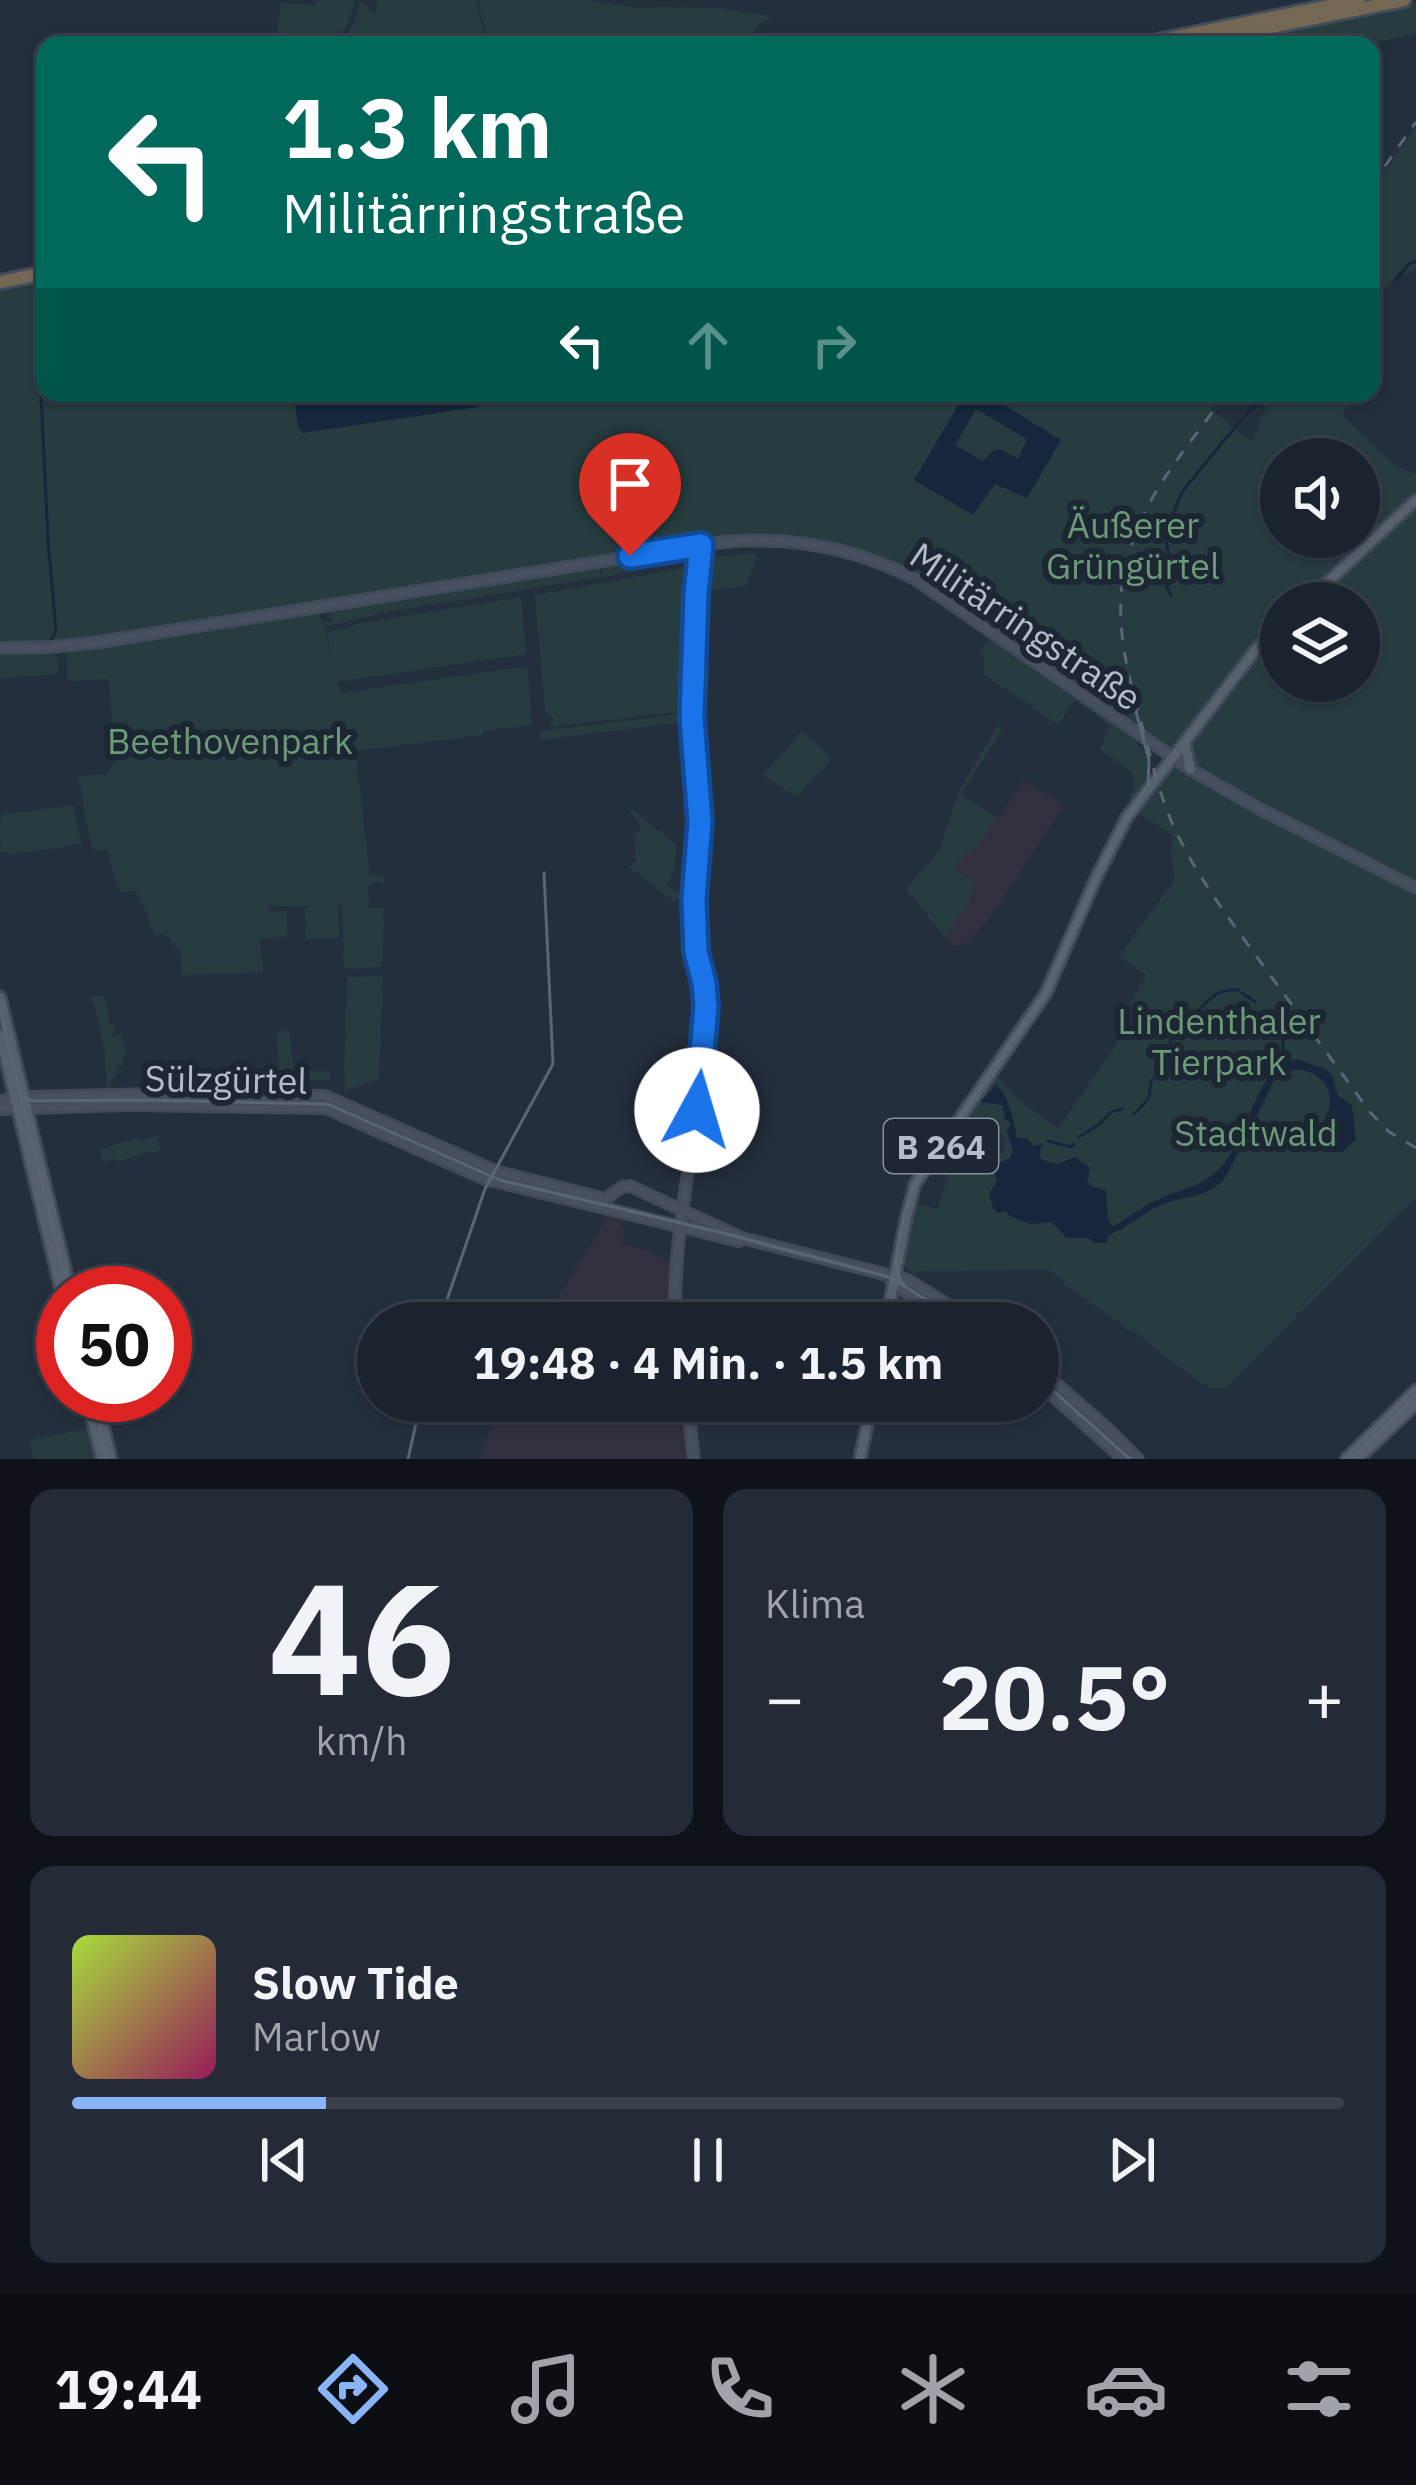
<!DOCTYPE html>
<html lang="de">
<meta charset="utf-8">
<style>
:root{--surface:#1b232e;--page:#242b36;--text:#f1f3f6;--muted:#a0a4aa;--line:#39404a;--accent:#8ab4f8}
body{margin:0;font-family:"IBM Plex Sans",sans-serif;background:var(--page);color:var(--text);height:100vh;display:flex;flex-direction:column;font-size:45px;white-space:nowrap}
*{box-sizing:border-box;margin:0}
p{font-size:39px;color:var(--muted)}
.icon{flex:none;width:66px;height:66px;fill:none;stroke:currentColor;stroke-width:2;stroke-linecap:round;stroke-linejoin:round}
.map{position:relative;height:1459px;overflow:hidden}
.side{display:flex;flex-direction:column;gap:30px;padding:30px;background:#0f1319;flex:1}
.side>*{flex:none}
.banner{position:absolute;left:36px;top:36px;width:1344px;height:366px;border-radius:24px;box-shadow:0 3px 9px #0004,0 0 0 3px var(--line);background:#00695c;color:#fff;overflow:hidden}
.fabs{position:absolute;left:1260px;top:438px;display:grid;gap:24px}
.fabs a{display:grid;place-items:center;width:120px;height:120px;border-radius:50%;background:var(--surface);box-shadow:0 3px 9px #0004,0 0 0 3px var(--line);font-size:60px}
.speed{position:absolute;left:36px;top:1266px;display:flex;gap:24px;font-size:60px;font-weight:700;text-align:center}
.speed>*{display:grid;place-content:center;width:156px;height:156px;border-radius:50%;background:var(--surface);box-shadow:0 3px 9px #0004,0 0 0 3px var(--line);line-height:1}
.speed .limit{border:18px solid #d22;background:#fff;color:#111}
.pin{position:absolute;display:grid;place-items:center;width:102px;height:102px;color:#fff;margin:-123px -51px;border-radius:50% 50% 50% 0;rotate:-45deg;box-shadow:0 0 12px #0007}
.pin .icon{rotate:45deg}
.me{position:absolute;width:132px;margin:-66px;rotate:6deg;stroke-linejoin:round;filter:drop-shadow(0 0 9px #0008)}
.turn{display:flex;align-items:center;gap:42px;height:252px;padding:0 48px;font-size:54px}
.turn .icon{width:156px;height:156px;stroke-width:2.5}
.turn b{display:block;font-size:84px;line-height:102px}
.lanes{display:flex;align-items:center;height:114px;padding:0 48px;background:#0003;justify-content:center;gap:60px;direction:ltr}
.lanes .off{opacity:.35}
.big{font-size:90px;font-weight:800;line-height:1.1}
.side .widget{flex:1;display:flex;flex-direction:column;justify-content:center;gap:18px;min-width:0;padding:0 42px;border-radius:24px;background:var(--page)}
.side .dial{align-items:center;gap:0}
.dial b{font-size:156px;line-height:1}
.song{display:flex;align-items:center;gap:36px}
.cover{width:144px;height:144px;border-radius:18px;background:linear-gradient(135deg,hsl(80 70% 55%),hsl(330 70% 35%))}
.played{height:12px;border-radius:6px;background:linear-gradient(90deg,var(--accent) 20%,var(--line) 20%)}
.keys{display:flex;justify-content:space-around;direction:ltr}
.heat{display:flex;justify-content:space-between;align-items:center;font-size:66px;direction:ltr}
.side .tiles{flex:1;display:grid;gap:30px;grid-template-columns:1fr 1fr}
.widget:last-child{grid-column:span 2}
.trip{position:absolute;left:357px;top:1302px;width:702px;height:120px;border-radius:60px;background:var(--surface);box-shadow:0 3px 9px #0004,0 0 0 3px var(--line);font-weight:800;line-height:120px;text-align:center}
.tabs{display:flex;height:192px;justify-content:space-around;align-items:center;background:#0b0e12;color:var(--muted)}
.tabs .icon{width:84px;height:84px}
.tabs .selected{color:var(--accent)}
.tabs b{font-size:54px;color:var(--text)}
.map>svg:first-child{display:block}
.medical{fill:#32303f}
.green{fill:#263c3f;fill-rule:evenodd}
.water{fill:#17263c;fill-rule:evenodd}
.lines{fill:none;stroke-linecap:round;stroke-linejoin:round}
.stream{stroke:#17263c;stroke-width:3}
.secondary-casing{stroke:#414a57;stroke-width:14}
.primary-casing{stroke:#414a57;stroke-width:15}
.highway-casing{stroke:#434c59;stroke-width:18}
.secondary{stroke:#465061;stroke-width:8}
.primary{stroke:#56606e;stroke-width:9}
.highway{stroke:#746855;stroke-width:12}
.tram{stroke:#5a6575;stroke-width:3}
.rail{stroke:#5a6575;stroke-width:3;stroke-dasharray:12 12;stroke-linecap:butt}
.route-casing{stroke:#114b97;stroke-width:30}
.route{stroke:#1a73e8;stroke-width:21}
.labels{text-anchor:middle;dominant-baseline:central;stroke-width:12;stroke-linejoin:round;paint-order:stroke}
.shield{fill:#1d2633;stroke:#878f9c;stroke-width:3}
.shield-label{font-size:33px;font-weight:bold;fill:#b4bcc9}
.park-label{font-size:36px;fill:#6b9a76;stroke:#1d2633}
.street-label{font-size:36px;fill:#b4bcc9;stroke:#1d2633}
</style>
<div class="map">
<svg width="1416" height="1459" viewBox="0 0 1416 1459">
<rect width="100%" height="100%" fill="#242f3e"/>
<!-- medical -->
<g class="medical">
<path d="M 1024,780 L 1064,805 L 1000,904 L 973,938 L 958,946 L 952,946 L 906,889 L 940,849 L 958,794 L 998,818 Z"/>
<path d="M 610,1213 L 623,1216 L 621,1227 L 625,1229 L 622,1244 L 650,1250 L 661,1259 L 673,1260 L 672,1323 L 542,1323 Z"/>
<path d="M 502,1401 L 684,1401 L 690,1459 L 479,1459 Z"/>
</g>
<!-- green -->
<g class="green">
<path d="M 317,0 L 355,0 L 347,26 L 334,44 L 277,45 L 280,2 L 316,6 Z"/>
<path d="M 361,0 L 371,11 L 376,12 L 378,0 L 476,0 L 486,45 L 341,45 L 356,19 Z"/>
<path d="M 478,0 L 587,0 L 633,7 L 718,8 L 774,17 C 761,20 751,32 750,45 L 488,45 Z"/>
<path d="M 1416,2 L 1416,34 L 1358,45 L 1212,45 Z"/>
<path d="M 1416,127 L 1416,254 L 1414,255 L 1416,256 L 1416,269 L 1404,275 L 1402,269 L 1371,304 L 1371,191 Z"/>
<path d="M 45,280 L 45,393 L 1221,393 L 1211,409 L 1252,443 L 1262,416 L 1279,393 L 1357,393 L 1342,415 L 1393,464 L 1416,475 L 1416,492 L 1298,603 L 1281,603 L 1281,618 L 1258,640 L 1172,750 L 1128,719 L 1103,706 L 955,600 L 868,556 L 745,538 L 101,640 L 70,643 L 0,643 L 0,289 ZM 1281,459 L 1359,459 L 1359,537 L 1281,537 Z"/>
<path d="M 1416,504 L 1416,885 L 1277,816 L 1196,768 L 1190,763 L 1188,744 L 1259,651 L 1281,630 L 1281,681 L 1359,681 L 1359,603 L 1310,603 Z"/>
<path d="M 694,549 L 696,552 L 690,634 L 685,635 L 685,619 L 683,635 L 678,637 L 692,637 L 690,700 L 682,704 L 677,712 L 550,727 L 554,719 L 545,711 L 535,595 L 685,568 L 686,603 L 688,561 L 603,577 L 601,562 Z"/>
<path d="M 747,553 L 758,555 L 745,586 L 703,592 L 706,558 Z"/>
<path d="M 599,564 L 601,577 L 381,613 L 324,627 L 333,663 L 327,633 L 362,623 L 521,597 L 526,654 L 337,682 L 341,693 L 527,666 L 532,725 L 484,731 L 483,735 L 355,751 L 370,875 L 384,875 L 384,883 L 376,881 L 369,885 L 368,908 L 384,908 L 382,967 L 344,969 L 342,905 L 338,906 L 340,938 L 306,939 L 305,908 L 312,906 L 268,906 L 268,912 L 286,911 L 288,936 L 260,939 L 263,973 L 182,975 L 180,951 L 164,933 L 155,936 L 137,891 L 119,892 L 107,850 L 92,850 L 78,777 L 105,774 L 116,761 L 109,679 L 68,681 L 66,651 L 319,608 L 322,622 L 331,621 L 330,612 L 335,609 L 333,606 L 524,575 L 527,586 L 526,574 Z"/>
<path d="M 993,634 L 1136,740 L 1138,748 L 1143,747 C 1151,770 1149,782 1136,801 L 1129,797 L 1135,785 L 1131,772 L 1100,749 L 1110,726 L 1075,700 L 1058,725 L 984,675 L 984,658 L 979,653 Z"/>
<path d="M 0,650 L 52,653 L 57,656 L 59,674 L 0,679 Z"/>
<path d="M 681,714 L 686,718 L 686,722 L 541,740 L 540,731 Z"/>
<path d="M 997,726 L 1003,729 L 962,792 L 964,796 L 997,818 L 975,850 L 966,853 L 954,868 L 975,884 L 969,903 L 944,936 L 906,889 L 940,849 L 960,789 Z"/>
<path d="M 802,731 L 832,758 L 797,797 L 763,775 Z"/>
<path d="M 1174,765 L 1416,890 L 1416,1198 L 1303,1310 L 1296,1313 L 1296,1318 L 1227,1387 L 1210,1389 L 1166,1357 L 1159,1355 L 1159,1351 L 1131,1330 L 1126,1331 L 1125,1326 L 1062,1283 L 1062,1279 L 1048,1270 L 928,1271 L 917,1272 L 916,1275 L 907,1270 L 903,1261 L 914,1203 L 937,1209 L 954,1161 L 977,1170 L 979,1166 L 988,1169 L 993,1160 L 1004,1151 L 1005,1144 L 1001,1132 L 987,1128 L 985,1122 L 969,1114 L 996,1075 L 1023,1103 L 1058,1129 L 1126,1030 L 1130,1030 L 1138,1008 L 1130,1004 L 1146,975 L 1119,956 L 1175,879 L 1170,849 L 1175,837 L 1138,813 Z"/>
<path d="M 74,805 L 81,844 L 8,855 L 7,851 L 0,852 L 1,815 Z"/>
<path d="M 632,809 L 677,846 L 674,869 L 667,885 L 680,895 L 675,902 L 629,867 L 636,860 L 634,837 L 642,824 L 629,812 Z"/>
<path d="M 383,976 L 379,1079 L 344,1091 L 347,977 Z"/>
<path d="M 90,996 L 104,996 L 110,1024 L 115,1024 L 116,1028 L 111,1031 L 112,1036 L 121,1034 L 127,1054 L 122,1056 L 124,1065 L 116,1067 L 117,1077 L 113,1077 L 111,1087 L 105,1087 C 110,1065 98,1015 90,996 Z"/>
<path d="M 289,1030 L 294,1071 L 330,1071 L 330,1080 L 285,1080 L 280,1073 L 276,1032 Z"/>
<path d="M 156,1136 L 161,1151 L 153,1153 L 151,1151 L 117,1162 L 114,1154 L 114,1160 L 103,1162 L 100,1149 L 138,1138 L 140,1140 Z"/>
<path d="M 91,1428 L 99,1459 L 33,1459 L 30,1441 L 33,1439 Z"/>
</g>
<!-- water -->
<g class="water">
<path d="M 293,393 L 480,393 L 478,407 L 302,433 L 298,426 Z"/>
<path d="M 953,393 L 985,393 L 1061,440 L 1027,498 L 995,484 L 973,515 L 914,480 L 960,402 L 960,397 ZM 976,409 L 1027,439 L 1018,459 L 1000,449 L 994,450 L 983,461 L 955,445 Z"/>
<path d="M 1286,1059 L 1299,1060 L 1325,1069 L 1332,1075 L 1338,1096 L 1352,1106 L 1356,1139 L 1341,1153 C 1333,1148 1326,1142 1323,1132 C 1321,1121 1329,1115 1330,1104 C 1333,1074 1297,1060 1276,1077 L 1227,1175 C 1211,1199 1183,1195 1159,1206 C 1141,1214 1127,1228 1109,1235 L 1106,1243 L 1094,1243 L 1089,1238 L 1067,1238 L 1051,1222 L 1030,1224 L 1010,1216 L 1006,1211 L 998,1213 L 993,1208 L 989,1194 L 997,1181 C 992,1167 994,1164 1009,1159 L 1013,1151 L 1007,1131 L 1011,1123 L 1005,1119 L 1002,1105 L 980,1102 L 996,1085 C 1010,1096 1013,1121 1017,1138 L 1027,1138 L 1033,1146 L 1042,1144 L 1039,1153 L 1042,1160 L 1057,1164 L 1075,1157 L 1090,1168 L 1087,1182 L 1093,1187 L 1106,1190 L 1108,1220 L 1113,1227 C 1129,1217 1146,1204 1163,1197 C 1185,1188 1205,1186 1222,1166 C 1247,1136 1254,1082 1286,1059 Z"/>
</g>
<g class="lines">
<!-- stream -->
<g class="stream">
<path d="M 1396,279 L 1410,263 L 1416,262"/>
<path d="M 40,375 L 48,539 L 56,631 L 49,643"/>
<path d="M 1171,596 L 1162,575 L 1169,557 L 1164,530 C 1175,517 1175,501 1186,487 C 1208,460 1232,430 1254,406 L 1259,406 L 1267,393"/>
<path d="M 1242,993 L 1255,1002"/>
<path d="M 1274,1022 L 1283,1034 L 1283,1052"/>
<path d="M 1134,1114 L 1149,1098 L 1151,1081 L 1165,1067 L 1174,1026 C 1180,1021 1187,1019 1193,1015 C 1212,1001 1210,989 1238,990"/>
<path d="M 1079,1137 L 1098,1125 L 1111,1112 L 1122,1109"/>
<path d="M 1048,1141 L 1071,1147 L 1074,1144"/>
</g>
<defs>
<g id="secondary">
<path d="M 0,648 L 52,647 L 100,642 L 723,542 C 791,536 854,547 915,579 L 1190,769 L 1256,807 L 1416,888"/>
<path d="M 0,1101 L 24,1097 L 153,1094 L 325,1096 L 495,1171 L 605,1199 L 622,1187 L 630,1186 L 742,1238 L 908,1280 L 977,1323"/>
<path d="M 0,1109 L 128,1105 L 326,1108 L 485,1179 L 739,1241"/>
<path d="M 892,1283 L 957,1323"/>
<path d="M 675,1323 C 672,1213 706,1111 706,1003 C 706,981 696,961 695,940 C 693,902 700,867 701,830 C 701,799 694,768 693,738 C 690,674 693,608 702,545"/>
<path d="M 1038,1368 L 1107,1428 L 1138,1459"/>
<path d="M 1038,1382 L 1123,1459"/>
<path d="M 687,1401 L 694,1459"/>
</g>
<g id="primary">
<path d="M 1305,603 L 1416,500"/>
<path d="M 1185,742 L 1190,769"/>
<path d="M 0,997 L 71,1293"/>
<path d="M 0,1035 L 63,1299"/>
<path d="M 886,1323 L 906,1219 L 915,1184 L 1046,993 L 1096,878 L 1127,817 L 1257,648 L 1281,625"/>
<path d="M 86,1395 L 102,1459"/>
<path d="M 96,1395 L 111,1459"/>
<path d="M 860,1459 L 872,1401"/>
<path d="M 1346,1459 L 1416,1390"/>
<path d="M 1358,1459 L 1416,1404"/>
</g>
<g id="highway">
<path d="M 1138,45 L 1359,0"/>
<path d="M 1181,45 L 1404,0"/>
<path d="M 0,282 L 45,273"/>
</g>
</defs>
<!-- secondary casing -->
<use href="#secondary" class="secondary-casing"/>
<!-- primary casing -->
<use href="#primary" class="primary-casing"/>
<!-- highway casing -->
<use href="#highway" class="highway-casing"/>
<!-- secondary -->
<use href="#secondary" class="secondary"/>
<!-- primary -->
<use href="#primary" class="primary"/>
<!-- highway -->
<use href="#highway" class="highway"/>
<!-- tram -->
<g class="tram">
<path d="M 0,1010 L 68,1293"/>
<path d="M 19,1091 L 25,1099 L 32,1101 L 144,1100 L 328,1104 L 500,1180 L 723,1233 L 889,1277 L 965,1323"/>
<path d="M 906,1287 C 901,1281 898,1279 897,1270 C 894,1248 906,1204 915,1183 L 1045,993 L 1117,833 L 1148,785 L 1149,760 L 1131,693"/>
<path d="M 439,1323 L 485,1189 L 553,1064 L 544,873"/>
<path d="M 1038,1377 L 1130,1459"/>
<path d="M 92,1395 L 107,1459"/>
<path d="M 408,1459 L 421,1401"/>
<path d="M 1351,1459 L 1416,1396"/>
</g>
<!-- rail -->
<g class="rail">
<path d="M 1371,186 L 1416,122"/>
<path d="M 1226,393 C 1192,442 1147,491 1130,549 C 1112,604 1123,656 1138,711 C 1149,749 1157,789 1173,825 C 1195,874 1230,920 1262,964 C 1298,1013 1334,1063 1370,1112 L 1388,1131 L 1416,1148"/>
</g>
</g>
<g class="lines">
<defs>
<path id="route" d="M 630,556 L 701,545 L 696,594 L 692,718 L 700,822 L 694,899 L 696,952 L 704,983 L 706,1006 L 697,1110"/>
</defs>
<!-- route casing -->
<use href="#route" class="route-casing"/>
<!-- route -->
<use href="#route" class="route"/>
</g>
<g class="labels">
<!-- shield labels -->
<rect class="shield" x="884" y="1119" width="114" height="54" rx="9"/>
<g class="shield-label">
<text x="941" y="1146">B 264</text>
</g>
<!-- park labels -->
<g class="park-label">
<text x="1133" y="524">Äußerer<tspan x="1133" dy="41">Grüngürtel</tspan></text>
<text x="230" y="740">Beethovenpark</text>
<text x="1219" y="1020">Lindenthaler<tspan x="1219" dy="41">Tierpark</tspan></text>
<text x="1256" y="1132">Stadtwald</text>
</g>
<!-- street labels -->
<g class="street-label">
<text transform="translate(1026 626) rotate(34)">Militärringstraße</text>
<text transform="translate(226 1079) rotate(1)">Sülzgürtel</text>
</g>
</g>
</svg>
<div class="fabs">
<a><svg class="icon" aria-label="sound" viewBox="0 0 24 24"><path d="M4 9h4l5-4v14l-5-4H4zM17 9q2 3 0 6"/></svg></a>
<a><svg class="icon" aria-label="layers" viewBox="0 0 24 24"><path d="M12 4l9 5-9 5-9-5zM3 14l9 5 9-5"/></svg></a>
</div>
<div class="speed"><div class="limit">50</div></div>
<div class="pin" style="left:630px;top:556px;background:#d93025"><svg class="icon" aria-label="arrive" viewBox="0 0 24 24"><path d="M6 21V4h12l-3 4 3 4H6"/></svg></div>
<svg class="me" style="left:697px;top:1110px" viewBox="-20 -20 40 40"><circle r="19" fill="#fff"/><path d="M0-13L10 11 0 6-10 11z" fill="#1a73e8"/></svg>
<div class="trip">19:48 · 4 Min. · 1.5 km</div>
<div class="banner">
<div class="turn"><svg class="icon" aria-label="left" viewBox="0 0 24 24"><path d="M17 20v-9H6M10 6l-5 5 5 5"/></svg><div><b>1.3 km</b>Militärringstraße</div></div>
<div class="lanes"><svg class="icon" aria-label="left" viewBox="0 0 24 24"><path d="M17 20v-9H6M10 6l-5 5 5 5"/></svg><svg class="icon off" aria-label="ahead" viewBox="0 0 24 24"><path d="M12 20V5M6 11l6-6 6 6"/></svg><svg class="icon off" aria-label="right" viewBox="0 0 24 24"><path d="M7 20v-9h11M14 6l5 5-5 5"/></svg></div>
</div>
</div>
<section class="side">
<div class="tiles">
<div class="widget dial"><b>46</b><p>km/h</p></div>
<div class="widget"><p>Klima</p>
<div class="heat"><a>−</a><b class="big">20.5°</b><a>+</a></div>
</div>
<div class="widget">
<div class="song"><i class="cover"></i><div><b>Slow Tide</b><p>Marlow</p></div></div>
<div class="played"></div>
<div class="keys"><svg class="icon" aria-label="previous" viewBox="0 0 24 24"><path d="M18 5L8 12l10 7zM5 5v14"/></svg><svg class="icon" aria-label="pause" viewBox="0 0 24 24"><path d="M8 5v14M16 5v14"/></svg><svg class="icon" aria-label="next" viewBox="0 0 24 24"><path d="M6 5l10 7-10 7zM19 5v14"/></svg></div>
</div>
</div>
</section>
<nav class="tabs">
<b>19:44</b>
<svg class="icon selected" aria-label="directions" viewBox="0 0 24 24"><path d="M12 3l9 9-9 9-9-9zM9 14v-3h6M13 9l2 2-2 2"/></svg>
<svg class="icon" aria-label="music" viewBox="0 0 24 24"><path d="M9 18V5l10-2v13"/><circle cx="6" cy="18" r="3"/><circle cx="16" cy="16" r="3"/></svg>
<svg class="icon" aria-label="phone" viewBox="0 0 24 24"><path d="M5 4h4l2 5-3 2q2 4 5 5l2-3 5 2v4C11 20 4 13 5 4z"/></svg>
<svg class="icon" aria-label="climate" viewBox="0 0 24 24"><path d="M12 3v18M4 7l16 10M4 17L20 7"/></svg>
<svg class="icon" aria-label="car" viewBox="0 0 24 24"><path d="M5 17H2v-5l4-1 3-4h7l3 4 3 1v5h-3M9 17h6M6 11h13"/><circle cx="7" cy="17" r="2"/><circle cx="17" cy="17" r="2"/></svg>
<svg class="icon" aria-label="filters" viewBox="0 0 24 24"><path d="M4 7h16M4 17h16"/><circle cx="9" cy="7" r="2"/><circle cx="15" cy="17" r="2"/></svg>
</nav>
